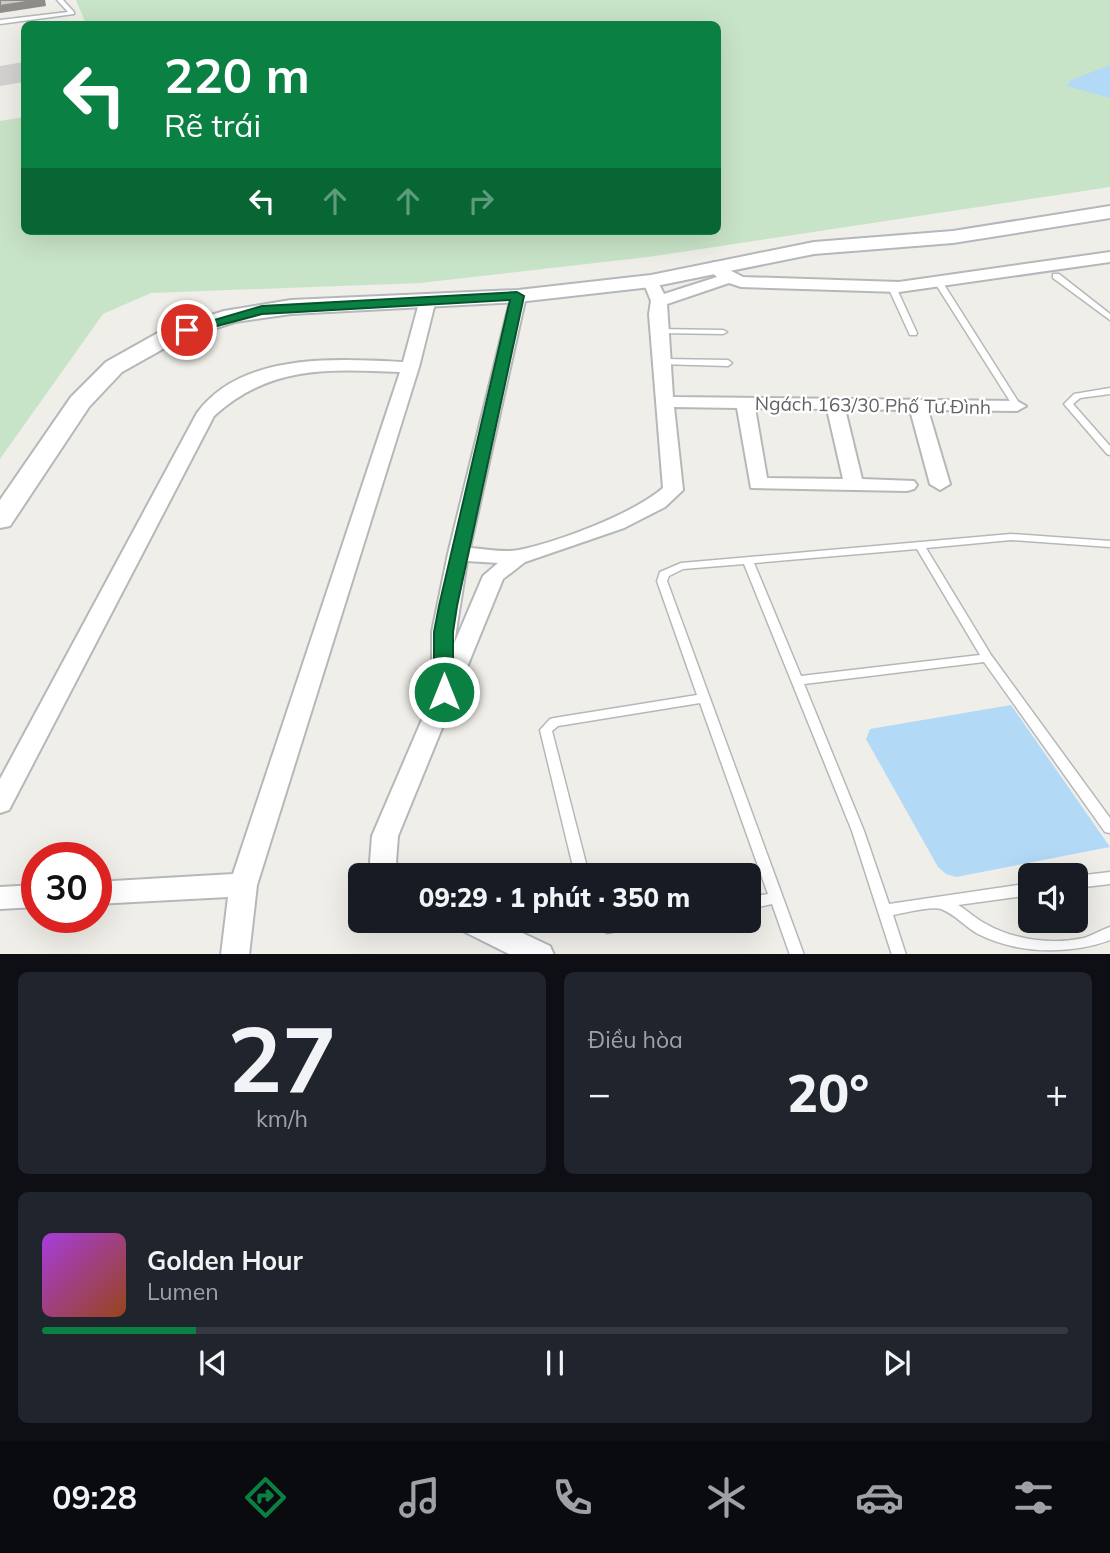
<!DOCTYPE html>
<html lang="vi">
<meta charset="utf-8">
<style>
:root{--surface:#171b24;--page:#20242c;--text:#f1f3f6;--muted:#9ea1a6;--line:#363941;--accent:#0b8043}
body{margin:0;font-family:Mulish,sans-serif;background:var(--page);color:var(--text);height:100vh;display:flex;flex-direction:column;font-size:26px;white-space:nowrap}
*{box-sizing:border-box;margin:0}
p{font-size:23px;color:var(--muted)}
.icon{flex:none;width:38px;height:38px;fill:none;stroke:currentColor;stroke-width:2;stroke-linecap:round;stroke-linejoin:round}
.map{position:relative;height:954px;overflow:hidden}
.side{display:flex;flex-direction:column;gap:18px;padding:18px;background:#0d0f14;flex:1}
.side>*{flex:none}
.top-card{position:absolute;left:21px;top:21px;width:700px;height:214px;border-radius:10px;box-shadow:0 7px 28px #0002;background:#0b8043;color:#fff;overflow:hidden}
.controls{position:absolute;left:1018px;top:863px;display:grid;gap:14px}
.controls a{display:grid;place-items:center;width:70px;height:70px;border-radius:10px;background:var(--surface);box-shadow:0 7px 28px #0002;font-size:35px}
.speed{position:absolute;left:21px;top:842px;display:flex;gap:14px;font-size:35px;font-weight:700;text-align:center}
.speed>*{display:grid;place-content:center;width:91px;height:91px;border-radius:50%;background:var(--surface);box-shadow:0 7px 28px #0002;line-height:1}
.speed .limit{border:10px solid #d22;background:#fff;color:#111}
.pin{position:absolute;display:grid;place-items:center;width:60px;height:60px;color:#fff;margin:-30px;border:4px solid #fff;border-radius:50%;box-shadow:0 2px 7px #0007}
.me{position:absolute;width:77px;margin:-38px;rotate:0deg;stroke-linejoin:round;filter:drop-shadow(0 0 5px #0008)}
.turn{display:flex;align-items:center;gap:24px;height:147px;padding:0 28px;font-size:32px}
.turn .icon{width:91px;height:91px;stroke-width:2.5}
.turn b{display:block;font-size:49px;line-height:60px}
.lanes{display:flex;align-items:center;height:66px;padding:0 28px;background:#0003;justify-content:center;gap:35px;direction:ltr}
.lanes .off{opacity:.35}
.big{font-size:52px;font-weight:800;line-height:1.1}
.side .card{flex:1;display:flex;flex-direction:column;justify-content:center;gap:10px;min-width:0;padding:0 24px;border-radius:10px;background:var(--page)}
.side .dial{align-items:center;gap:0}
.dial b{font-size:91px;line-height:1}
.song{display:flex;align-items:center;gap:21px}
.cover{width:84px;height:84px;border-radius:10px;background:linear-gradient(135deg,hsl(280 70% 55%),hsl(20 70% 35%))}
.played{height:7px;border-radius:4px;background:linear-gradient(90deg,var(--accent) 15%,var(--line) 15%)}
.keys{display:flex;justify-content:space-around;direction:ltr}
.heat{display:flex;justify-content:space-between;align-items:center;font-size:38px;direction:ltr}
.side .tiles{flex:1;display:grid;gap:18px;grid-template-columns:1fr 1fr}
.card:last-child{grid-column:span 2}
.trip{position:absolute;left:348px;top:863px;width:413px;height:70px;border-radius:10px;background:var(--surface);box-shadow:0 7px 28px #0002;font-weight:800;line-height:70px;text-align:center}
.menu{display:flex;height:112px;justify-content:space-around;align-items:center;background:#090b0e;color:var(--muted)}
.menu .icon{width:49px;height:49px}
.menu .selected{color:var(--accent)}
.menu b{font-size:32px;color:var(--text)}
.map>svg:first-child{display:block}
.green{fill:#c8e4c8}
.water{fill:#b2d9f6}
.lines{fill:none;stroke-linecap:round;stroke-linejoin:round}
.taxiway{fill:#d3d2d0;fill-rule:evenodd}
.lane-casing{stroke:#b5b8bb;stroke-width:3}
.street-casing{stroke:#b5b8bb;stroke-width:4}
.secondary-casing{stroke:#b4b7bb;stroke-width:4}
.lane{fill:#fff;fill-rule:evenodd}
.street{fill:#fff;fill-rule:evenodd}
.secondary{fill:#fff;fill-rule:evenodd}
.shaded-wall{fill:#8e8d8a}
.building{fill:#cbc9c5;stroke:#8e8d8a;stroke-width:2}
.route{fill:#0b8043;stroke:#07532c;stroke-width:2}
.labels{text-anchor:middle;dominant-baseline:central;stroke-width:5;stroke-linejoin:round;paint-order:stroke}
.street-label{font-size:19px;fill:#606367;stroke:#fff}
</style>
<div class="map">
<svg width="1110" height="955" viewBox="0 0 1110 955">
<rect width="100%" height="100%" fill="#f0eee8"/>
<!-- green -->
<path class="green" d="M 76,0 L 1110,0 L 1110,187 L 648,257 L 421,283 L 151,293 L 103,314 L 0,459 L 0,121 L 24,117 L 24,231 L 718,231 L 718,24 L 86,24 Z"/>
<!-- water -->
<g class="water">
<path d="M 1110,65 L 1110,98 L 1067,86 L 1071,80 Z"/>
<path d="M 1011,705 L 1110,847 L 956,877 L 946,874 L 938,867 L 866,739 L 870,729 Z"/>
</g>
<g class="lines">
<!-- taxiway -->
<path class="taxiway" d="M 24,62 L 24,82 L 0,86 L 0,66 Z"/>
<defs>
<g id="lane">
<path d="M 57,0 L 63,0 L 74,12 L 74,14 L 0,24 L 0,20 L 68,12 Z"/>
<path d="M 1053,274 L 1059,274 L 1110,314 L 1110,320 L 1053,278 Z"/>
<path d="M 936,281 L 942,281 L 943,283 L 1021,406 L 1020,408 L 1014,408 L 1013,406 L 935,283 Z"/>
<path d="M 889,285 L 895,285 L 896,287 L 917,333 L 916,335 L 910,335 L 909,333 L 888,287 Z"/>
<path d="M 656,329 L 723,330 L 727,332 L 723,334 L 659,333 L 656,333 L 655,331 Z"/>
<path d="M 662,359 L 728,360 L 732,363 L 728,366 L 659,364 L 658,362 Z"/>
<path d="M 1110,388 L 1110,394 L 1080,398 L 1073,404 L 1110,446 L 1110,455 L 1107,454 L 1064,404 L 1074,394 Z"/>
<path d="M 1011,534 L 1110,541 L 1110,547 L 1011,540 L 926,548 L 991,655 L 1110,818 L 1110,833 L 1105,832 L 984,662 L 804,684 L 864,831 L 889,904 L 1031,883 L 1031,895 L 958,905 C 968,911 976,919 986,924 C 1014,940 1053,945 1084,938 C 1093,935 1101,930 1110,927 L 1110,940 C 1070,955 1017,954 978,934 C 965,927 955,914 941,909 C 931,906 904,913 893,915 L 906,955 L 892,955 L 852,831 L 744,564 L 683,569 L 669,576 L 667,581 L 804,955 L 790,955 L 772,904 L 749,909 L 749,897 L 768,894 L 700,703 L 558,726 L 552,731 L 589,875 L 575,875 L 540,730 L 550,719 L 554,718 L 697,695 L 657,581 L 660,572 L 681,563 ZM 917,549 L 980,655 L 801,676 L 754,563 Z"/>
<path d="M 1110,872 L 1110,884 L 1076,888 L 1076,876 Z"/>
<path d="M 590,920 L 651,920 L 649,924 L 644,926 L 607,933 L 592,924 Z"/>
</g>
<g id="street">
<path d="M 1110,252 L 1110,262 L 899,292 L 741,287 L 729,283 L 667,304 L 673,397 L 1017,401 L 1026,406 L 1017,411 L 928,410 L 950,484 L 940,490 L 930,484 L 910,410 L 845,409 L 862,479 L 914,481 L 917,485 L 914,489 L 907,491 L 751,488 L 737,408 L 674,407 L 683,490 L 665,507 L 624,528 L 525,562 L 503,579 L 398,836 L 396,862 L 402,875 L 376,875 L 370,862 L 372,836 L 436,687 L 432,682 L 432,632 L 448,554 L 512,293 L 524,293 L 526,296 L 470,548 C 485,549 504,553 519,550 C 558,542 633,514 663,488 L 649,314 L 651,301 L 643,281 L 646,278 L 656,278 L 664,294 L 717,277 L 706,267 L 714,262 L 743,277 L 899,282 ZM 755,408 L 827,409 L 843,479 L 767,478 ZM 467,561 L 498,563 L 483,576 L 454,644 Z"/>
<path d="M 427,298 L 435,303 L 419,367 L 257,885 L 249,955 L 221,955 L 228,897 L 96,904 L 96,882 L 233,874 L 400,372 C 328,369 270,365 214,416 L 9,810 L 0,813 L 0,779 L 197,413 C 242,352 336,359 403,362 L 419,303 Z"/>
<path d="M 37,885 L 37,907 L 0,909 L 0,887 Z"/>
<path d="M 453,920 L 495,920 L 550,946 L 554,955 L 511,955 L 457,928 Z"/>
</g>
<path id="secondary" d="M 1110,206 L 1110,218 L 953,243 L 814,254 L 651,287 L 518,302 L 291,314 L 235,322 L 179,340 L 122,372 L 89,407 L 10,526 L 0,528 L 0,500 L 71,397 L 106,362 L 163,330 L 224,311 L 291,300 L 518,290 L 651,275 L 814,242 L 953,231 Z"/>
</defs>
<!-- lane casing -->
<use href="#lane" class="lane-casing"/>
<!-- street casing -->
<use href="#street" class="street-casing"/>
<!-- secondary casing -->
<use href="#secondary" class="secondary-casing"/>
<!-- lane -->
<use href="#lane" class="lane"/>
<!-- street -->
<use href="#street" class="street"/>
<!-- secondary -->
<use href="#secondary" class="secondary"/>
</g>
<!-- shaded-wall -->
<path class="shaded-wall" d="M 39,0 L 45,0 L 46,6 L 0,13 L 0,6 Z"/>
<!-- building -->
<path class="building" d="M 0,0 L 39,0 L 0,6 Z"/>
<!-- route -->
<path class="route" d="M 517,292 L 524,296 L 457,606 L 453,632 L 453,692 L 444,699 L 434,692 L 434,632 L 439,606 L 510,300 L 262,314 L 187,334 L 180,330 L 262,306 Z"/>
<g class="labels">
<!-- street labels -->
<g class="street-label">
<text transform="translate(873 405) rotate(1)">Ngách 163/30 Phố Tư Đình</text>
</g>
</g>
</svg>
<div class="controls">
<a><svg class="icon" aria-label="sound" viewBox="0 0 24 24"><path d="M4 9h4l5-4v14l-5-4H4zM17 9q2 3 0 6"/></svg></a>
</div>
<div class="speed"><div class="limit">30</div></div>
<div class="pin" style="left:187px;top:330px;background:#d93025"><svg class="icon" aria-label="arrive" viewBox="0 0 24 24"><path d="M6 21V4h12l-3 4 3 4H6"/></svg></div>
<svg class="me" style="left:444px;top:692px" viewBox="-20 -20 40 40"><circle r="17" fill="#0b8043" stroke="#fff" stroke-width="3"/><path d="M0-11L8 9 0 5-8 9z" fill="#fff"/></svg>
<div class="trip">09:29 · 1 phút · 350 m</div>
<div class="top-card">
<div class="turn"><svg class="icon" aria-label="left" viewBox="0 0 24 24"><path d="M17 20v-9H6M10 6l-5 5 5 5"/></svg><div><b>220 m</b>Rẽ trái</div></div>
<div class="lanes"><svg class="icon" aria-label="left" viewBox="0 0 24 24"><path d="M17 20v-9H6M10 6l-5 5 5 5"/></svg><svg class="icon off" aria-label="ahead" viewBox="0 0 24 24"><path d="M12 20V5M6 11l6-6 6 6"/></svg><svg class="icon off" aria-label="ahead" viewBox="0 0 24 24"><path d="M12 20V5M6 11l6-6 6 6"/></svg><svg class="icon off" aria-label="right" viewBox="0 0 24 24"><path d="M7 20v-9h11M14 6l5 5-5 5"/></svg></div>
</div>
</div>
<section class="side">
<div class="tiles">
<div class="card dial"><b>27</b><p>km/h</p></div>
<div class="card"><p>Điều hòa</p>
<div class="heat"><a>−</a><b class="big">20°</b><a>+</a></div>
</div>
<div class="card">
<div class="song"><i class="cover"></i><div><b>Golden Hour</b><p>Lumen</p></div></div>
<div class="played"></div>
<div class="keys"><svg class="icon" aria-label="previous" viewBox="0 0 24 24"><path d="M18 5L8 12l10 7zM5 5v14"/></svg><svg class="icon" aria-label="pause" viewBox="0 0 24 24"><path d="M8 5v14M16 5v14"/></svg><svg class="icon" aria-label="next" viewBox="0 0 24 24"><path d="M6 5l10 7-10 7zM19 5v14"/></svg></div>
</div>
</div>
</section>
<nav class="menu">
<b>09:28</b>
<svg class="icon selected" aria-label="directions" viewBox="0 0 24 24"><path d="M12 3l9 9-9 9-9-9zM9 14v-3h6M13 9l2 2-2 2"/></svg>
<svg class="icon" aria-label="music" viewBox="0 0 24 24"><path d="M9 18V5l10-2v13"/><circle cx="6" cy="18" r="3"/><circle cx="16" cy="16" r="3"/></svg>
<svg class="icon" aria-label="phone" viewBox="0 0 24 24"><path d="M5 4h4l2 5-3 2q2 4 5 5l2-3 5 2v4C11 20 4 13 5 4z"/></svg>
<svg class="icon" aria-label="climate" viewBox="0 0 24 24"><path d="M12 3v18M4 7l16 10M4 17L20 7"/></svg>
<svg class="icon" aria-label="car" viewBox="0 0 24 24"><path d="M5 17H2v-5l4-1 3-4h7l3 4 3 1v5h-3M9 17h6M6 11h13"/><circle cx="7" cy="17" r="2"/><circle cx="17" cy="17" r="2"/></svg>
<svg class="icon" aria-label="filters" viewBox="0 0 24 24"><path d="M4 7h16M4 17h16"/><circle cx="9" cy="7" r="2"/><circle cx="15" cy="17" r="2"/></svg>
</nav>
